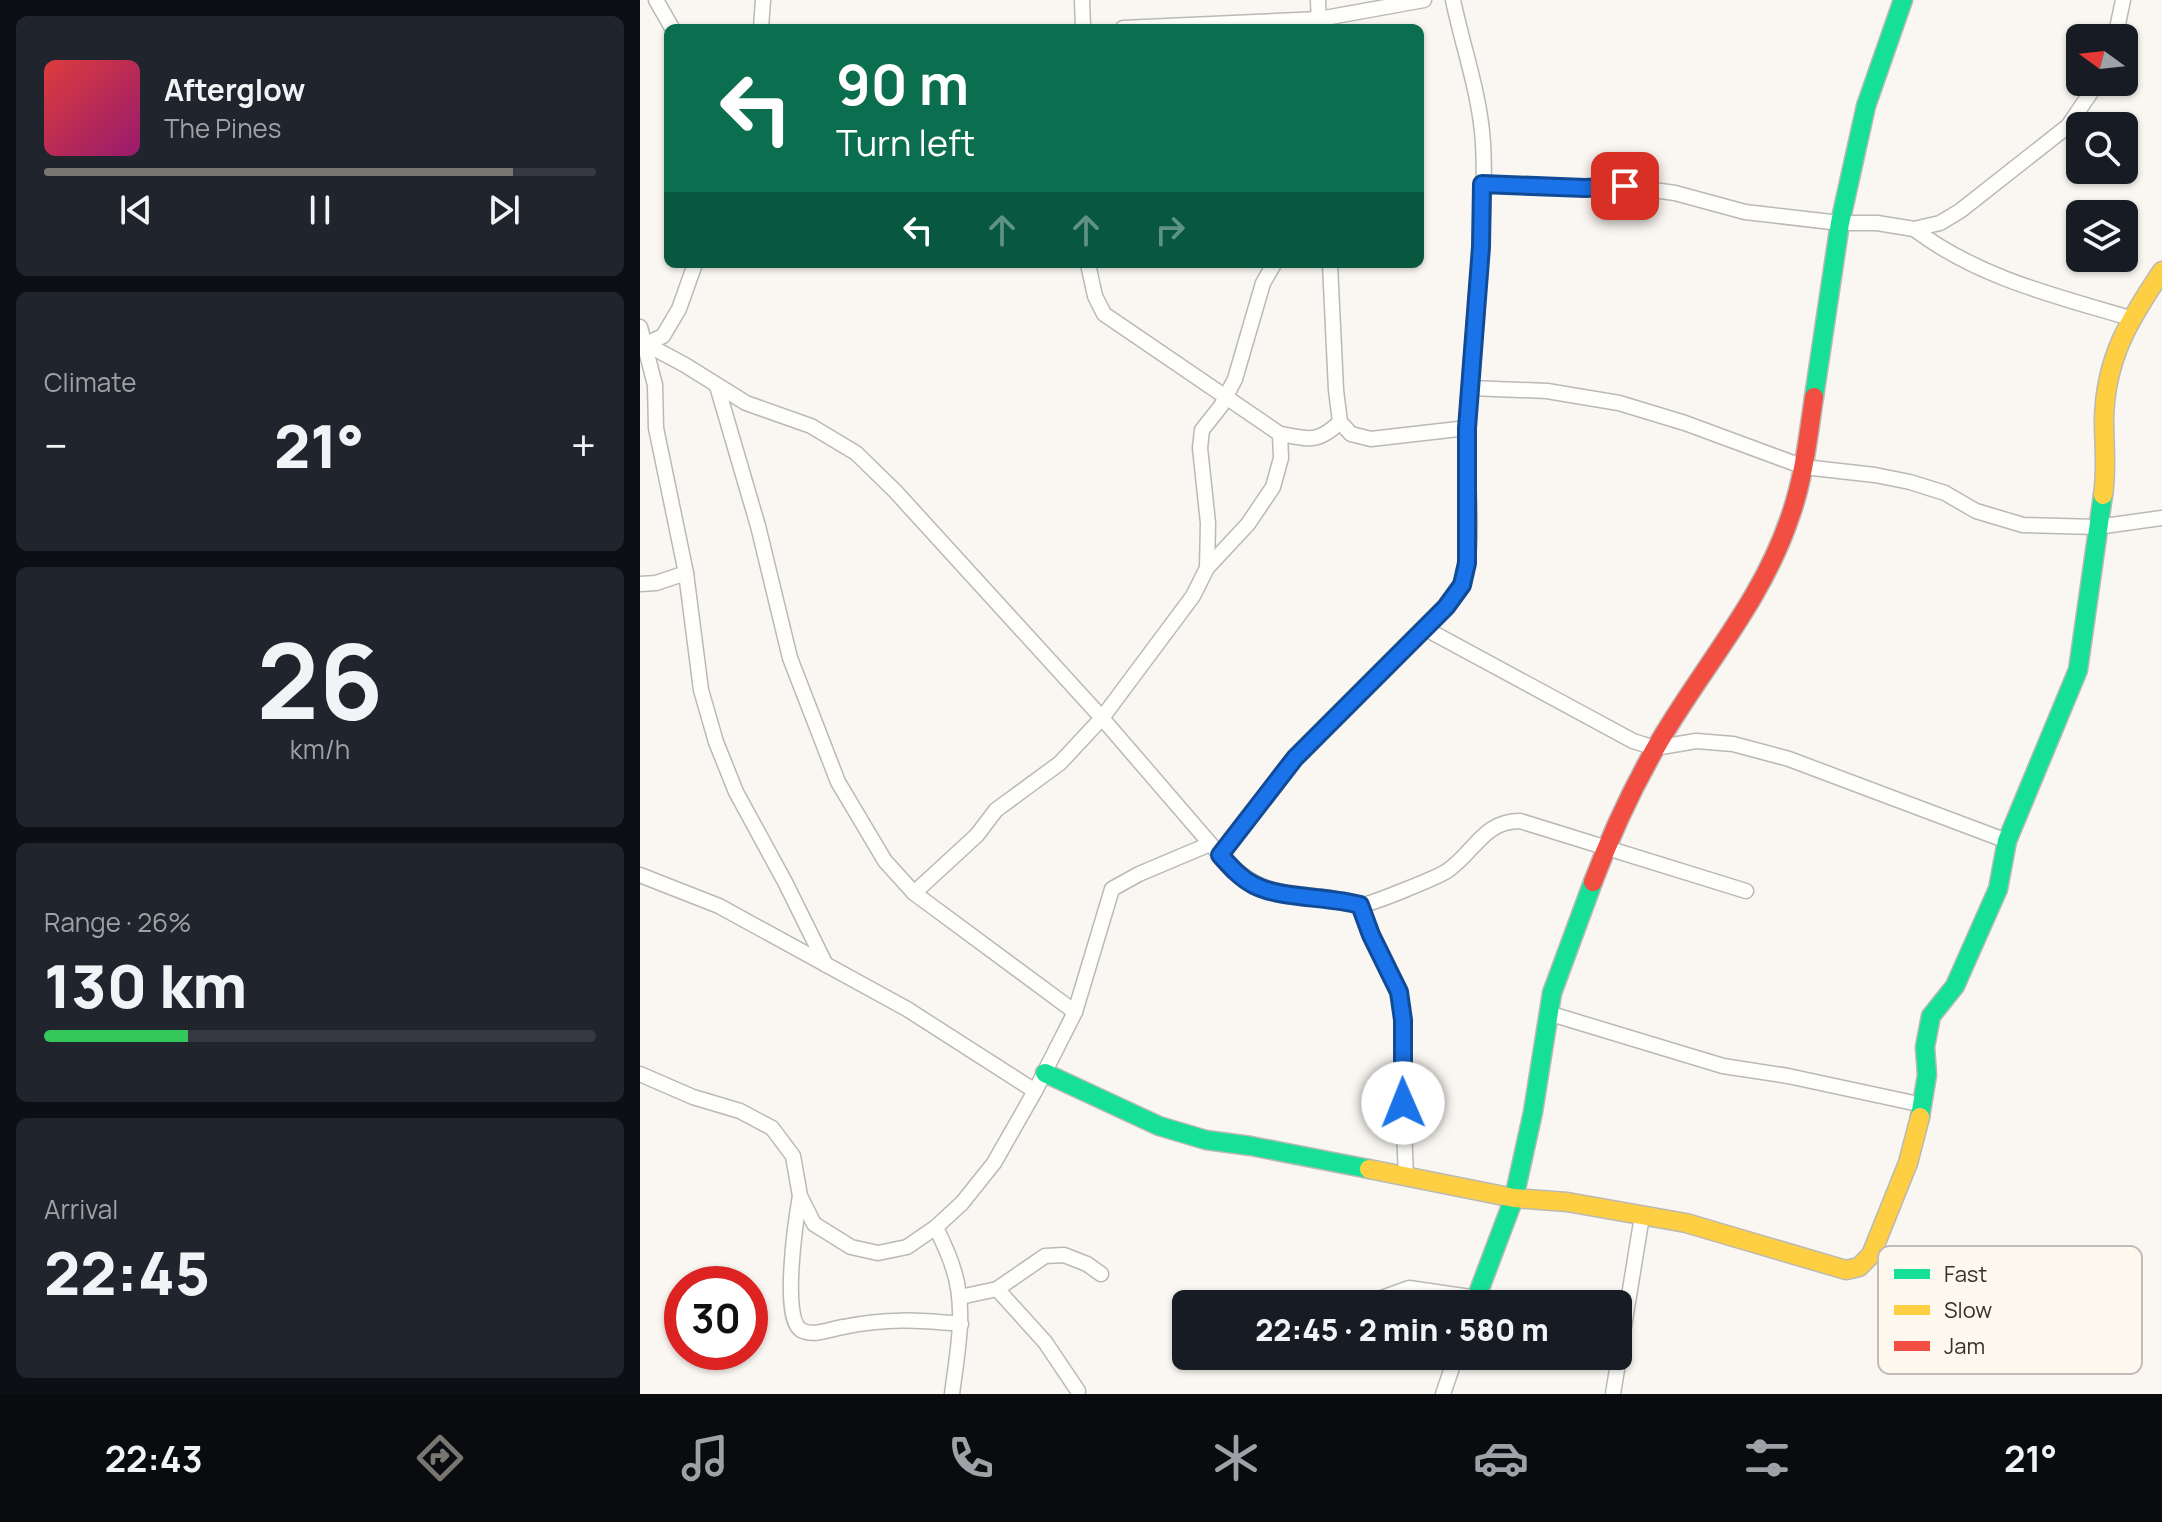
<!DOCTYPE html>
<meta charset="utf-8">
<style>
:root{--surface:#171b24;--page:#20242c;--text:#f1f3f6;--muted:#9ea1a6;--line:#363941;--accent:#797672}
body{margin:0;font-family:Manrope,sans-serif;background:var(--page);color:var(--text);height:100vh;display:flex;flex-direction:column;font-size:30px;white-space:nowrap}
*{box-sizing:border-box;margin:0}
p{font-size:26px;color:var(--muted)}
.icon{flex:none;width:44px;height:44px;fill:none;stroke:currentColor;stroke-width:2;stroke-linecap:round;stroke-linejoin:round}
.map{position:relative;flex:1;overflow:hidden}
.details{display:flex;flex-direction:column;gap:16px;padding:16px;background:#0d0f14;width:640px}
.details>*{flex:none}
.hud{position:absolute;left:24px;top:24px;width:760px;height:244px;border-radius:12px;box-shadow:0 2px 6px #0004;background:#0b6e4f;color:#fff;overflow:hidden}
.needle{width:52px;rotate:285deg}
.buttons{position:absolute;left:1426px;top:24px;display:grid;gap:16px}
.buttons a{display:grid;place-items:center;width:72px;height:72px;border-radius:12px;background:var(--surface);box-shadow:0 2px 6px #0004;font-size:40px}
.speed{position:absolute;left:24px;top:1266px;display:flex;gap:16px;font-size:40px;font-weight:700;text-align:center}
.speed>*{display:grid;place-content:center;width:104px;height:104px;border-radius:50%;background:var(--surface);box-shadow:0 2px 6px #0004;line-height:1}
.speed .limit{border:12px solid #d22;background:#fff;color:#111}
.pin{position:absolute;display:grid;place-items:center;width:68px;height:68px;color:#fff;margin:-34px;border-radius:16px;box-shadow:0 4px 12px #0006}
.me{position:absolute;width:88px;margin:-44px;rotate:359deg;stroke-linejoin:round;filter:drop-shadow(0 0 6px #0008)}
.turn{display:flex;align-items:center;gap:28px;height:168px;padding:0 40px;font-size:36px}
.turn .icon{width:104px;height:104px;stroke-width:2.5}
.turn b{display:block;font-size:56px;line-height:68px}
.lanes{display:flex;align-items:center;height:76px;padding:0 40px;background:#0003;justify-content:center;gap:40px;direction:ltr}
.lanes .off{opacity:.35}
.big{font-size:60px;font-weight:800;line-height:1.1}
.details .tile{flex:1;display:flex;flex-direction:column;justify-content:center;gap:12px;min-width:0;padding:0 28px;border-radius:12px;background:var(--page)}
.details .dial{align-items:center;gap:0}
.dial b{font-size:104px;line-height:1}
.song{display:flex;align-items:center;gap:24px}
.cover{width:96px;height:96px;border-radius:12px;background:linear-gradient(135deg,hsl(0 70% 55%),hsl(320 70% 35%))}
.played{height:8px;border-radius:4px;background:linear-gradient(90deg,var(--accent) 85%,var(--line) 85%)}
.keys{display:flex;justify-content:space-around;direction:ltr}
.heat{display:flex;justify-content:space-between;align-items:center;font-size:44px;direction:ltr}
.charge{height:12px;border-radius:6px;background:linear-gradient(90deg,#34c759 26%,var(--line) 0)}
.trip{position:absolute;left:532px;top:1290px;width:460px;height:80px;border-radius:12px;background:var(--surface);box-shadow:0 2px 6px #0004;font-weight:800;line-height:80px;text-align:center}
.tabs{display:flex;height:128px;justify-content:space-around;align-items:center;background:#090b0e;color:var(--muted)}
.tabs .icon{width:56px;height:56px}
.tabs .selected{color:var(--accent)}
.tabs b{font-size:36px;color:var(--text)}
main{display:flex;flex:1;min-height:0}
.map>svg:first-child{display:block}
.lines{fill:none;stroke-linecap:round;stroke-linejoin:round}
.street-casing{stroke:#bbb9b5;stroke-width:17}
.fast-casing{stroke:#bbb9b5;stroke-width:21}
.slow-casing{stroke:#bbb9b5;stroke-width:21}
.jam-casing{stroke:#bbb9b5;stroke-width:21}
.street{stroke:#fefefd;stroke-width:14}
.fast{stroke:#16e098;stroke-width:18}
.slow{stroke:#ffcf43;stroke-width:18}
.jam{stroke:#f24e42;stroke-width:18}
.route-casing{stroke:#114b97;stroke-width:20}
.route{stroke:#1a73e8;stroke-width:14}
.key{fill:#fef8ef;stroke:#c1bcb5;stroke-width:2}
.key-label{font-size:22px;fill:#34312d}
</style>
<main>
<section class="details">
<div class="tile">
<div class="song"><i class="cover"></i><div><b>Afterglow</b><p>The Pines</p></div></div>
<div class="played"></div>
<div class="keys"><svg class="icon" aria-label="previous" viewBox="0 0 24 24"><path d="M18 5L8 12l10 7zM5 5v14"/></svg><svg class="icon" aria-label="pause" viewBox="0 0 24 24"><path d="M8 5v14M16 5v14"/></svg><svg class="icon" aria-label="next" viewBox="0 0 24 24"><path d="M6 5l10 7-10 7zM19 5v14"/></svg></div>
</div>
<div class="tile"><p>Climate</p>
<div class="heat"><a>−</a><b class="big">21°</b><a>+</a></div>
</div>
<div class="tile dial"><b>26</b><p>km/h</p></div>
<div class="tile"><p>Range · 26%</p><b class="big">130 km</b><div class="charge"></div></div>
<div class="tile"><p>Arrival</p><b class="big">22:45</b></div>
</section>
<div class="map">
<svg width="1522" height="1394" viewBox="0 0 1522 1394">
<rect width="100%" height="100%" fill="#faf7f2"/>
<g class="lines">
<defs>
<g id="street">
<path d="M 16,0 L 32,28"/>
<path d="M 442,0 L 443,28"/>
<path d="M 678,0 L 679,28"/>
<path d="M 121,28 L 123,0"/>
<path d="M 483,28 L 679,19 L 784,0"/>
<path d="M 1475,38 L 1483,0"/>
<path d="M 842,184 L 945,188 L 985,186 L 1035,193 L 1105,212 L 1200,223 L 1237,223 L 1274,229 L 1300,223 L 1320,211 L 1428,126 L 1458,82"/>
<path d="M 1274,229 C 1337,277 1415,296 1490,318"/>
<path d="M 448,264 L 455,296 L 464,314 L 640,434 C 669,439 677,444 700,422"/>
<path d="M 690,264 L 696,390 L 700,422 L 711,434 L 731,439 L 827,428"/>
<path d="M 0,327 L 15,385 L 16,428 L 46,573 L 61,690 L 76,742 L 96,792 L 145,882 L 186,965"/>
<path d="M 6,344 L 45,365 L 106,403 L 171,426 L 216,453 L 255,491 L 462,718 L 580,855 C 620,896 638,891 691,898 C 700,899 712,906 721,905 C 730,905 798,877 807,871 C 835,852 843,821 880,821 L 1106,891"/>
<path d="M 6,344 L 23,336 L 39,309 L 55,264"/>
<path d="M 77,386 L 118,526 L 150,658 L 198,782 L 245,861 L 274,893 L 435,1012"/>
<path d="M 830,388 L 907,391 L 979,403 L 1045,423 L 1164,467 L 1235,475 L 1270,482 L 1305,493 L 1336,511 L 1383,525 L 1457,527 L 1522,518"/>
<path d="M 567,568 L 568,523 L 560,448 L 562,430 L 581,406 L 595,379 L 623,283 L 634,264"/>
<path d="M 0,584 L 16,583 L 46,573"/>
<path d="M 784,628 L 993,741 L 1015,748 L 1056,741 L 1093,744 L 1149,759 L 1367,841"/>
<path d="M 580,855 L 655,758 L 806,607 C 816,593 825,581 827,564 C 834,523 825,471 827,429 C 829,334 848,239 843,143 C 840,94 823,48 813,0"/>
<path d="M 0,875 L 79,906 L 267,1009 L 395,1091"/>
<path d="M 274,893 L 337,835 L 356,810 L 420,763 L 462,718 L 553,596 L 567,568 L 608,524 L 633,487 L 641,458 L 640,434"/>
<path d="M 720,905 L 731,935 L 759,992 L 763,1020 L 762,1078 L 766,1177"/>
<path d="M 908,1013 L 1083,1066 L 1148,1076 L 1283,1105"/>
<path d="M 0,1074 L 53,1097 L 100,1111 L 132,1128 L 153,1156 L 160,1196 L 174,1224 L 211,1247 L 238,1253 L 267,1247 L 296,1227 L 322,1203 L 354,1163 L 395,1091 L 435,1012 L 472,889 L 499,874 L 570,844"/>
<path d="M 160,1196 C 156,1219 141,1318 161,1330 C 173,1337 190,1329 203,1327 C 247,1318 277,1320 321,1324"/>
<path d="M 296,1227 C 302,1241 309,1254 313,1268 C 327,1309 317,1353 312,1394"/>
<path d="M 357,1289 L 405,1342 L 438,1391"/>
<path d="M 320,1297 L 357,1289 L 405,1256 L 424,1255 L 447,1264 L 461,1274"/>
<path d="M 725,1304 L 769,1288 L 837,1298"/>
<path d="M 803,1394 L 816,1356"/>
<path d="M 973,1394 L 1002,1216"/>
</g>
<g id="fast">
<path d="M 1174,397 L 1200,223 L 1226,106 L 1263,0"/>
<path d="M 405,1073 L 519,1126 L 566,1140 L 611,1146 L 729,1169"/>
<path d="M 1280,1117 L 1287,1075 L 1285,1047 L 1291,1016 L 1315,986 L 1358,889 L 1367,841 L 1438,670 L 1463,495"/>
<path d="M 834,1304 L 874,1198 L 893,1112 L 912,993 L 953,882"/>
</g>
<g id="slow">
<path d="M 1463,495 C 1467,470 1464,445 1464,420 C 1465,359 1489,320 1522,271"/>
<path d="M 729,1169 L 874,1198 L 927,1202 L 1046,1223 L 1206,1270 L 1219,1267 L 1231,1255 L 1268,1163 L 1280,1117"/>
</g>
<path id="jam" d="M 953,882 C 970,837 991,791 1015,749 C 1059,671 1121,604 1150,517 C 1164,478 1168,437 1174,397"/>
</defs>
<!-- street casing -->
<use href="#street" class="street-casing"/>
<!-- fast casing -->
<use href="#fast" class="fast-casing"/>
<!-- slow casing -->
<use href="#slow" class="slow-casing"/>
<!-- jam casing -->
<use href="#jam" class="jam-casing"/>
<!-- street -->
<use href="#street" class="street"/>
<!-- fast -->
<use href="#fast" class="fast"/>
<!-- slow -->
<use href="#slow" class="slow"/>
<!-- jam -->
<use href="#jam" class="jam"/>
</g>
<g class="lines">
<defs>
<path id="route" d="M 763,1103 L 763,1020 L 759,992 L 731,935 L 720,905 C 688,896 641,899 614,885 C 600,878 590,866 580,855 L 655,758 L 806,607 L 822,585 L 827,563 L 827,428 L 841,247 L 842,184 L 945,188 L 985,186"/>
</defs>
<!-- route casing -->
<use href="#route" class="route-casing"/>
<!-- route -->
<use href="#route" class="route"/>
</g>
<!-- legend -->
<rect x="1238" y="1246" width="264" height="128" rx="12" class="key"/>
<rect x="1254" y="1269" width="36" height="10" fill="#16e098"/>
<rect x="1254" y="1305" width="36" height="10" fill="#ffcf43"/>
<rect x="1254" y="1341" width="36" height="10" fill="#f24e42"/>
<g class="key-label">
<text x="1304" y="1282">Fast</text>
<text x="1304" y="1318">Slow</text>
<text x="1304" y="1354">Jam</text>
</g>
</svg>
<div class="buttons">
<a><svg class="needle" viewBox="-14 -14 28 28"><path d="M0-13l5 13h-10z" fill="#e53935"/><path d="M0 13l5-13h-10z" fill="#9ea1a6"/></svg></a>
<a><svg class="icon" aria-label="search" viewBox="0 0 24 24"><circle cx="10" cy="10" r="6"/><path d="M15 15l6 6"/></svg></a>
<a><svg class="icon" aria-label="layers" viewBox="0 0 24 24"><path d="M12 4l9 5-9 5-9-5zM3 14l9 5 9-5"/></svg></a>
</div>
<div class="speed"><div class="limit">30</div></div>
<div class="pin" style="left:985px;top:186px;background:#d93025"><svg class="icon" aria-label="arrive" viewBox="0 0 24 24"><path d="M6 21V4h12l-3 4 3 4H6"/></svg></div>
<svg class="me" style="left:763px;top:1103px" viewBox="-20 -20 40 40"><circle r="19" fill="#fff"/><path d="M0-13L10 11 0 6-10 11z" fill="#1a73e8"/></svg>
<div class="trip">22:45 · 2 min · 580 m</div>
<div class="hud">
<div class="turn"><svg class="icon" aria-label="left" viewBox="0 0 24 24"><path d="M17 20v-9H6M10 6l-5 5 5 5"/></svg><div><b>90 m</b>Turn left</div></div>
<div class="lanes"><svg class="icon" aria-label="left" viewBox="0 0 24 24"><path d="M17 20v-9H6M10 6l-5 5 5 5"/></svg><svg class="icon off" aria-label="ahead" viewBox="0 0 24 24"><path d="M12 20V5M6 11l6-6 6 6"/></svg><svg class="icon off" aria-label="ahead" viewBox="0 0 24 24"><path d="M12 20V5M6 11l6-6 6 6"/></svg><svg class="icon off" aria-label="right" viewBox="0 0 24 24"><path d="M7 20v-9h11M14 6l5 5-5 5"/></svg></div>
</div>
</div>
</main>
<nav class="tabs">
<b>22:43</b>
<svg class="icon selected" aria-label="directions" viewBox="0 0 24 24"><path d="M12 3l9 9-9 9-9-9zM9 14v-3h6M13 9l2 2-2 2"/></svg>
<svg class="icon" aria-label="music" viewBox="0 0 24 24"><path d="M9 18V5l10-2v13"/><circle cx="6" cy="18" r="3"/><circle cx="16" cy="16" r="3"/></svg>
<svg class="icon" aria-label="phone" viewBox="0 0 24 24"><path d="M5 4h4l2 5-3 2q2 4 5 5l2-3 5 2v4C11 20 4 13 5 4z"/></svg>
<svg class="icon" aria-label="climate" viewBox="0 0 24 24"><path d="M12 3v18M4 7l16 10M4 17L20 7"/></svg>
<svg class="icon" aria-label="car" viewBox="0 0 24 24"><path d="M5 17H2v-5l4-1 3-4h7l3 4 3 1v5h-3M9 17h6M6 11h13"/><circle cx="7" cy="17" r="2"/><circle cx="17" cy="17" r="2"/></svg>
<svg class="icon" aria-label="filters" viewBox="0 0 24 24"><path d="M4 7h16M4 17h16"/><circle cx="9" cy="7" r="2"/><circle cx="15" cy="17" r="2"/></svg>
<b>21°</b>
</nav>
